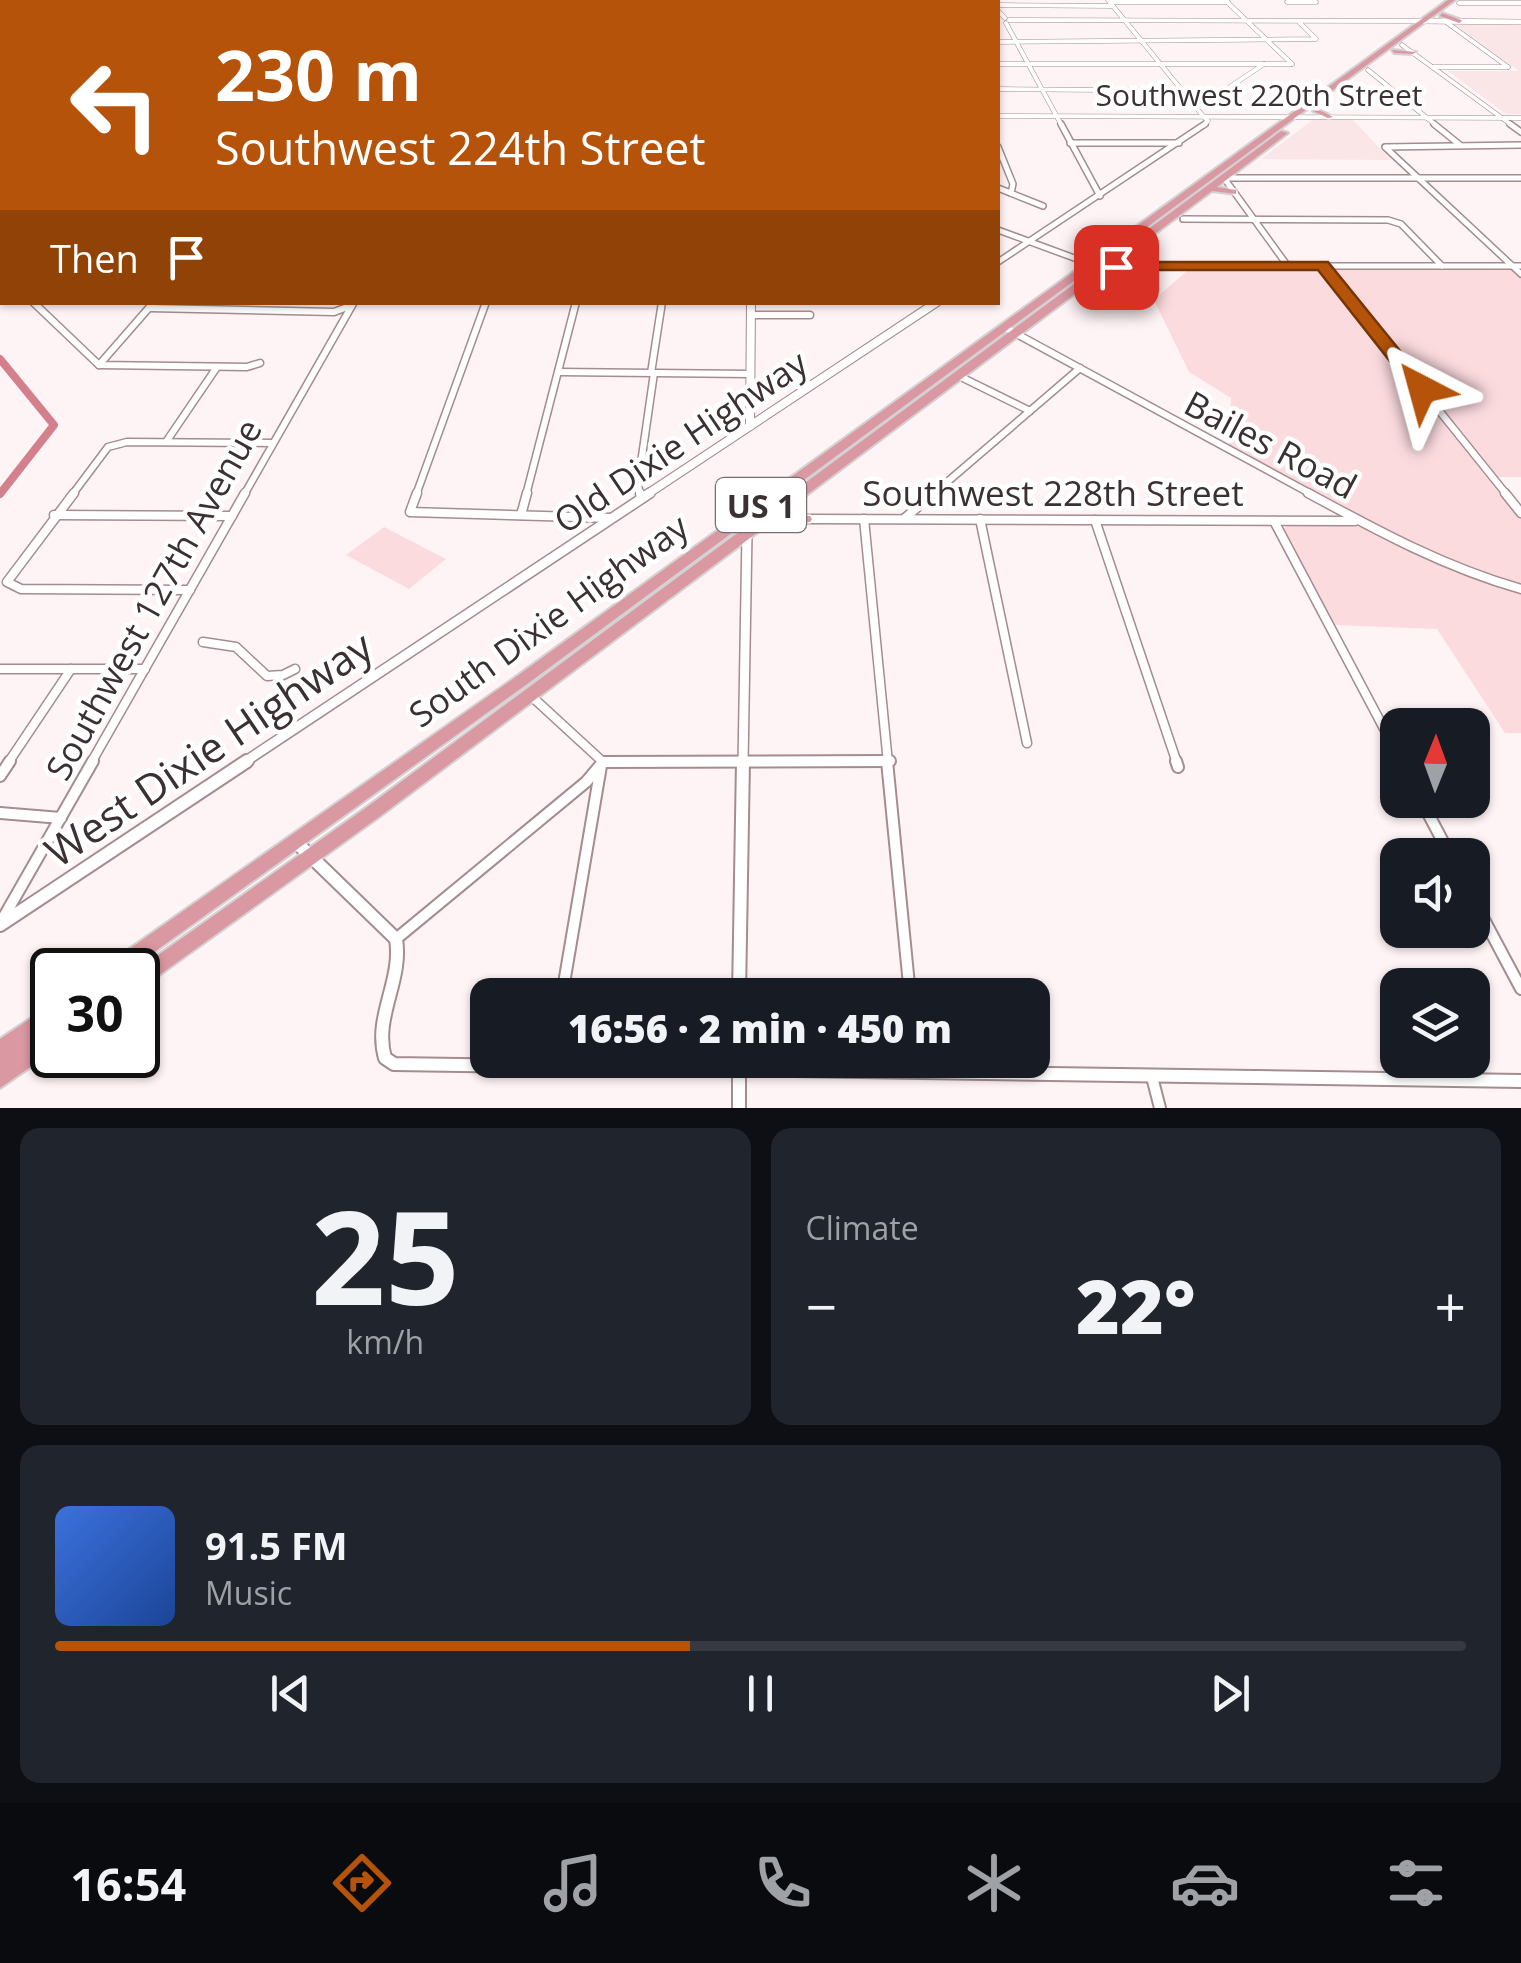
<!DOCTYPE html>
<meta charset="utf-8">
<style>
:root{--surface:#171b24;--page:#20242c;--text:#f1f3f6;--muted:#9ea1a6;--line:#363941;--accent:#b45309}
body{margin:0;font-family:"Open Sans",sans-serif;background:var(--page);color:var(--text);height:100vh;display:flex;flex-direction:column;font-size:38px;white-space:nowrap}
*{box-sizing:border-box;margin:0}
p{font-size:32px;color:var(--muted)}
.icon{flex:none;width:55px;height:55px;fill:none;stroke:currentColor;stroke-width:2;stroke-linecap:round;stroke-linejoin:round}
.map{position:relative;height:1108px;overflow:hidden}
.sheet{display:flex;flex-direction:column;gap:20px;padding:20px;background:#0d0f14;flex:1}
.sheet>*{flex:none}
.banner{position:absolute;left:0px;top:0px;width:1000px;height:305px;box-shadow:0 2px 8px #0004;background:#b45309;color:#fff;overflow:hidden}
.needle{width:65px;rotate:1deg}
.controls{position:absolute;left:1380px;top:708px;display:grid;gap:20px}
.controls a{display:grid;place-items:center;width:110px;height:110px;border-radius:20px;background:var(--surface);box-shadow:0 2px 8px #0004;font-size:50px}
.speed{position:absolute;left:30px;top:948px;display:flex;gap:20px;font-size:50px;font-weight:700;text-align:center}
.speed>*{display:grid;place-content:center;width:130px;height:130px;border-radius:50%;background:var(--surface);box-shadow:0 2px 8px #0004;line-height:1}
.speed .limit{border:5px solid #111;border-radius:15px;background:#fff;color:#111}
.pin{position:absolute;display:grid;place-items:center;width:85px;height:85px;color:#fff;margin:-42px;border-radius:20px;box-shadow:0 5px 15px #0006}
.me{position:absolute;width:110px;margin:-55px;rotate:321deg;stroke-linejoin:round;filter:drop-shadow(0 0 8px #0008)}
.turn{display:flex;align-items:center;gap:35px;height:210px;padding:0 50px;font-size:45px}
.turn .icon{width:130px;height:130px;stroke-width:2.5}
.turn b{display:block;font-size:70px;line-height:85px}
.then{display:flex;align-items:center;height:95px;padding:0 50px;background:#0003;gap:20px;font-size:38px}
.big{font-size:75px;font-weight:800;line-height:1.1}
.sheet .tile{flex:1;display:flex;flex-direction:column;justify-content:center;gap:15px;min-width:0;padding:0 35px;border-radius:20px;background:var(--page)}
.sheet .dial{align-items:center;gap:0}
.dial b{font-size:130px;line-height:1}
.song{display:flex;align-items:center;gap:30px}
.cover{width:120px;height:120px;border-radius:15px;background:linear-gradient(135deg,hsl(220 70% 55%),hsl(220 70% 35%))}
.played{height:10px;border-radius:5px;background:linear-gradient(90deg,var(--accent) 45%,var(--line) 45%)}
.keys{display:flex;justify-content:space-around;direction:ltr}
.heat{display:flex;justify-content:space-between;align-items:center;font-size:55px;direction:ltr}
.sheet .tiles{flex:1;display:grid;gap:20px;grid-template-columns:1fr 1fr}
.tile:last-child{grid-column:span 2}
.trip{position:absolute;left:470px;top:978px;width:580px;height:100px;border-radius:20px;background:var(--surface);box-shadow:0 2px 8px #0004;font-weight:800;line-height:100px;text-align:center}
.menu{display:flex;height:160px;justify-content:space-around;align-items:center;background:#090b0e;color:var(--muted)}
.menu .icon{width:70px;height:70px}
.menu .selected{color:var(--accent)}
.menu b{font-size:45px;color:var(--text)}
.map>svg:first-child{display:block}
.built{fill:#fae5e7}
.green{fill:#fcdbdf}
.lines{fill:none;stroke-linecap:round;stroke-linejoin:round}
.canal{stroke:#d37f8c;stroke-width:8}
.minor-far4-casing{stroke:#a48c8f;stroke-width:5}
.minor-far3-casing{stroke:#a48c8f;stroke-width:8}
.minor-far2-casing{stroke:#a48c8f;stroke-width:9}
.minor-far1-casing{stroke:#a48c8f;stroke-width:11}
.minor-casing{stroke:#a48c8f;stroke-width:14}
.tertiary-far4-casing{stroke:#a48c8f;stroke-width:5}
.tertiary-far3-casing{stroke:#a48c8f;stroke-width:8}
.tertiary-far2-casing{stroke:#a48c8f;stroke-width:10}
.tertiary-far1-casing{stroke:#a48c8f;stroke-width:12}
.tertiary-casing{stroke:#a48c8f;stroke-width:16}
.secondary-casing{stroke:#a48c8f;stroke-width:6}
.trunk-casing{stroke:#d4d1d2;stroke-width:4}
.minor-far4{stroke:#fff;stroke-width:4}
.minor-far3{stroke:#fff;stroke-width:5}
.minor-far2{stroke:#fff;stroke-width:6}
.minor-far1{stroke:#fff;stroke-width:8}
.minor{stroke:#fff;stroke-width:10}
.tertiary-far4{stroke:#fff;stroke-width:4}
.tertiary-far3{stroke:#fff;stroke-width:5}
.tertiary-far2{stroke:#fff;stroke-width:8}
.tertiary-far1{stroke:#fff;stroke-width:9}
.tertiary{stroke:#fff;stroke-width:12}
.secondary{stroke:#fff;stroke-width:5}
.trunk{fill:#da98a2;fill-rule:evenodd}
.route{fill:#b45309;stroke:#753606;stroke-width:2.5}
.labels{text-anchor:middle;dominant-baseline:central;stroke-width:9;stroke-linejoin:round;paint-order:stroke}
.far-street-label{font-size:30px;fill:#3b3032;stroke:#fff}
.shield{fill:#fff;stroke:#766e70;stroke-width:2.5}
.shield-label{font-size:32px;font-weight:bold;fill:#3b3032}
.street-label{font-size:35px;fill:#3b3032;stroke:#fff}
.near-street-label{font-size:42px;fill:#3b3032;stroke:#fff}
</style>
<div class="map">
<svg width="1521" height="1108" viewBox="0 0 1521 1108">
<rect width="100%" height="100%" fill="#fff4f5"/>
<!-- built -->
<g class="built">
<path d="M 1454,24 L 1521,24 L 1521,114 L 1506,114 L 1448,71 L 1519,71 Z"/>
<path d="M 1314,119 L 1352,119 L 1391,160 L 1261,159 Z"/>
</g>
<!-- green -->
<g class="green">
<path d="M 1190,268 L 1507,268 L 1521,276 L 1521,477 L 1490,477 L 1521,517 L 1521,586 L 1458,566 L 1229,447 L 1231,398 L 1189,372 L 1154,300 Z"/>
<path d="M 1291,523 L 1361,527 L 1460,573 L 1521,592 L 1521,733 L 1505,733 L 1437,629 L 1333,625 L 1284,534 L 1283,529 Z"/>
<path d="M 384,527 L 446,559 L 409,589 L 346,555 Z"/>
</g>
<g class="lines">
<!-- canal -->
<path class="canal" d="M 0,359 L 54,425 L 0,494"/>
<defs>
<g id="minor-far4">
<path d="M 1108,0 L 1203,116"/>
<path d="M 1225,0 L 1292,64"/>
<path d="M 18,2 L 23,0"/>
<path d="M 51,2 L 55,0"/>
<path d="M 1110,2 L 1228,2"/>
<path d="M 1287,2 L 1316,2"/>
<path d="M 1459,3 L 1521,3"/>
<path d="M 998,5 L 1113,6"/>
<path d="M 998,11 L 1005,18"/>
<path d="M 1446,22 L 1508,67"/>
<path d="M 1006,23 L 1062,126"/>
<path d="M 998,42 L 1316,39 L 1299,22"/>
<path d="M 1402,45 L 1513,126"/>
<path d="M 998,64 L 1292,64"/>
<path d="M 1433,67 L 1508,67"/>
<path d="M 1368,70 L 1437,126"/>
<path d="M 998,89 L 1225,91"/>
<path d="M 1192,104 L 1206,103 L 1264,64"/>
</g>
<g id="minor-far3">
<path d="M 1061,124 L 1100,196"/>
<path d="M 1434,124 L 1460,145"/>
<path d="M 1510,124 L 1521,132"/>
<path d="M 1070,143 L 1179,143"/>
<path d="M 1521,145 L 1385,147 L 1521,274"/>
<path d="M 998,147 L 1013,184 L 1011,193"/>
<path d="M 998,188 L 1043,206"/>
<path d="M 1183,219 L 1388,220 L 1401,224 L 1442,266"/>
<path d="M 1322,265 L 1340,287"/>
</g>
<g id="minor-far2">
<path d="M 1338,285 L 1507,495"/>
<path d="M 33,302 L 99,365 L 247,367 L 260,363"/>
<path d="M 150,308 L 334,312 L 350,306"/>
<path d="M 751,315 L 810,315"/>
<path d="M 1004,327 L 1313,495"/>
<path d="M 99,365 L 154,302"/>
<path d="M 559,372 L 750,374"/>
<path d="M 651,373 L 662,302"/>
<path d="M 959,376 L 1030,411"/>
<path d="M 166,442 L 217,367"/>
<path d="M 72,495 L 108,447 L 127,442 L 273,443"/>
<path d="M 244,495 L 354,302"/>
<path d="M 416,495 L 486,302"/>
<path d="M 526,495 L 576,302"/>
<path d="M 640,495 L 638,484 L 654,373"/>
<path d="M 932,495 L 1080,368"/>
</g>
<g id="minor-far1">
<path d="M 74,493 L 7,582 L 21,589 L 190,590"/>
<path d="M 417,493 L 410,512 L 611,518"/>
<path d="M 640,493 L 641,499"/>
<path d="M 1308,493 C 1378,531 1444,567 1521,589"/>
<path d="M 1505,493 L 1521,513"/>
<path d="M 54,515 L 232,516"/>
<path d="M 521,515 L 527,493"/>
<path d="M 905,518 L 934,493"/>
<path d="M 806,519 L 1355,521"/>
<path d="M 864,519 L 888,763"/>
<path d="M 980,519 L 1027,743"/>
<path d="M 1095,520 L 1177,763"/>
<path d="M 1274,521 L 1398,755"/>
<path d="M 203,642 L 236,647 L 267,676 L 283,675 L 295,669"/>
<path d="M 0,669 L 145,669"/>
<path d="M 529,694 L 603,762"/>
<path d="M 603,762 L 890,761"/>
<path d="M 8,763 L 71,669"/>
<path d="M 91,763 L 245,493"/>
</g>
<g id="minor">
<path d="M 887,761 L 910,995"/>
<path d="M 1176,761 L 1178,767"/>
<path d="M 603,762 L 890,761"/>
<path d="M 0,776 L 10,761"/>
<path d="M 1421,800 L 1450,855"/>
<path d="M 0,813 L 61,818"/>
<path d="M 1472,897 L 1521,989"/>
<path d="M 2,920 L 93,761"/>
<path d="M 396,939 L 586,782 L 603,762"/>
<path d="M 562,995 L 601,766"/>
<path d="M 1152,1077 L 1160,1108"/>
</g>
<g id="tertiary-far4">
<path d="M 1009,20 L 1422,21"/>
<path d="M 998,116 L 1521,118"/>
<path d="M 1203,126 L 1208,121 L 1203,116"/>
</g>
<g id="tertiary-far3">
<path d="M 1224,178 L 1521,178"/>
<path d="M 1224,178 L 1287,265"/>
<path d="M 998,230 L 1096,266 L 1521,266"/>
<path d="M 998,262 L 1205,124"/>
</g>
<g id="tertiary-far2">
<path d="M 750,426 L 751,302"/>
<path d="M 646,495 L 937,302"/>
</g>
<g id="tertiary-far1">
<path d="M 243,763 L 650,493"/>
<path d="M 743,763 L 747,533"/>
</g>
<g id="tertiary">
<path d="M 297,843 L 396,939 C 403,981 373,1017 385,1058 L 394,1064 L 1521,1081"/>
<path d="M 0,925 L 247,761"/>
<path d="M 739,995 L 743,761"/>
<path d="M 739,1060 L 739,1108"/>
</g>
<path id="secondary" d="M 1422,21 L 1521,22"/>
<g id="trunk">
<path d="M 1448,0 L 1455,0 L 523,687 L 129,970 L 105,970 L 108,964 L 513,679 Z"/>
<path d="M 1442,13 L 1461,20 L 1462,21 L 1459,23 L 1440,16 Z"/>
<path d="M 1392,50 L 1416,52 L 1413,54 L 1394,53 Z"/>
<path d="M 1313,109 L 1317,109 L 1333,117 L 1328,118 L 1313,111 Z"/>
<path d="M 1281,131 L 1288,133 L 1217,187 L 1236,190 L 1236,194 L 1212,191 L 780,515 L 810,516 L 812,519 L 810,522 L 770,523 L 379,817 L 144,986 L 138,989 L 137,970 L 367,807 Z"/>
<path d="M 52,1004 L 52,1052 L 0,1088 L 0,1039 Z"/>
</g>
</defs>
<!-- minor-far4 casing -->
<use href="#minor-far4" class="minor-far4-casing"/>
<!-- minor-far3 casing -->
<use href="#minor-far3" class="minor-far3-casing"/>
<!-- minor-far2 casing -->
<use href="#minor-far2" class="minor-far2-casing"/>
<!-- minor-far1 casing -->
<use href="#minor-far1" class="minor-far1-casing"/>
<!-- minor casing -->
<use href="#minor" class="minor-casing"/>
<!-- tertiary-far4 casing -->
<use href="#tertiary-far4" class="tertiary-far4-casing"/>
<!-- tertiary-far3 casing -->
<use href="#tertiary-far3" class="tertiary-far3-casing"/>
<!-- tertiary-far2 casing -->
<use href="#tertiary-far2" class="tertiary-far2-casing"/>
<!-- tertiary-far1 casing -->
<use href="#tertiary-far1" class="tertiary-far1-casing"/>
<!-- tertiary casing -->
<use href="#tertiary" class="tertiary-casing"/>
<!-- secondary casing -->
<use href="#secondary" class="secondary-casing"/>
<!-- trunk casing -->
<use href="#trunk" class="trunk-casing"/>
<!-- minor-far4 -->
<use href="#minor-far4" class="minor-far4"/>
<!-- minor-far3 -->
<use href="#minor-far3" class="minor-far3"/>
<!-- minor-far2 -->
<use href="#minor-far2" class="minor-far2"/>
<!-- minor-far1 -->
<use href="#minor-far1" class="minor-far1"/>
<!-- minor -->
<use href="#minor" class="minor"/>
<!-- tertiary-far4 -->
<use href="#tertiary-far4" class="tertiary-far4"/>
<!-- tertiary-far3 -->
<use href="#tertiary-far3" class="tertiary-far3"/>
<!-- tertiary-far2 -->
<use href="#tertiary-far2" class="tertiary-far2"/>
<!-- tertiary-far1 -->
<use href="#tertiary-far1" class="tertiary-far1"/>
<!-- tertiary -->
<use href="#tertiary" class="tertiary"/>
<!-- secondary -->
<use href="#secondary" class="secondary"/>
<!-- trunk -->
<use href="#trunk" class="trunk"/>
</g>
<!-- route -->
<path class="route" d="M 1116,262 L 1328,262 L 1431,389 L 1428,393 L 1415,393 L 1318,270 L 1110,270 L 1108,267 Z"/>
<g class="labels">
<!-- far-street labels -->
<g class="far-street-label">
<text x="1259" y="94">Southwest 220th Street</text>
</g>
<!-- shield labels -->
<rect class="shield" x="716" y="478" width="90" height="54" rx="8"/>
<g class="shield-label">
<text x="761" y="505">US 1</text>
</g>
<!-- street labels -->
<g class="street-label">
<text transform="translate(680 441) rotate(-34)">Old Dixie Highway</text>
<text transform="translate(1271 444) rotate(28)">Bailes Road</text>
<text x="1053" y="492">Southwest 228th Street</text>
<text transform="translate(153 599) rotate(-61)">Southwest 127th Avenue</text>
<text transform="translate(548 620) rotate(-36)">South Dixie Highway</text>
</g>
<!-- near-street labels -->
<g class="near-street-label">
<text transform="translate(208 748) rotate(-34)">West Dixie Highway</text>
</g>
</g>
</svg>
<div class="controls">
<a><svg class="needle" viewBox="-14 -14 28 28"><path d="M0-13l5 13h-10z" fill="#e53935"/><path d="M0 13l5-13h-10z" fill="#9ea1a6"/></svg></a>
<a><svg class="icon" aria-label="sound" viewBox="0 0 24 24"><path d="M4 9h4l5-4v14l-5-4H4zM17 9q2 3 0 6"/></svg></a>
<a><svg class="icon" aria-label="layers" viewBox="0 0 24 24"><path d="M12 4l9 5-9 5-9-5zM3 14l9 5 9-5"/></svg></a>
</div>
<div class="speed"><div class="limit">30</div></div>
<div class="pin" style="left:1116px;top:267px;background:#d93025"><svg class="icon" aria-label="arrive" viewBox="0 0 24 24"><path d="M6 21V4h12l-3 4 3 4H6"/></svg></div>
<svg class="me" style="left:1422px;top:389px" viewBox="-20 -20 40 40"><path d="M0-17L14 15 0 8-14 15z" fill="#b45309" stroke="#fff" stroke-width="4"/></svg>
<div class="trip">16:56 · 2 min · 450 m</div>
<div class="banner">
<div class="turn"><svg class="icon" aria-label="left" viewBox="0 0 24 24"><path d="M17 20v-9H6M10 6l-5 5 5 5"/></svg><div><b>230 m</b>Southwest 224th Street</div></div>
<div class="then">Then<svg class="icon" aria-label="arrive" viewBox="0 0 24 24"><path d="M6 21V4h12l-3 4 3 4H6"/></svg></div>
</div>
</div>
<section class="sheet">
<div class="tiles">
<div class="tile dial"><b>25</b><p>km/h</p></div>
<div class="tile"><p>Climate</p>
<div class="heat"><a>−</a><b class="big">22°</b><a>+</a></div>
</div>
<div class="tile">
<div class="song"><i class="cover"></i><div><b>91.5 FM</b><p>Music</p></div></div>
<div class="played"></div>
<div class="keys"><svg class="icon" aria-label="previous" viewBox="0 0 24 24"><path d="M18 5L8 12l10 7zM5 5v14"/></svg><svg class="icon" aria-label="pause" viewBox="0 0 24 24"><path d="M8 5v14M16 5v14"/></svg><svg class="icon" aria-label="next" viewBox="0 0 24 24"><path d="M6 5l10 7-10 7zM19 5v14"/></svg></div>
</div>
</div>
</section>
<nav class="menu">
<b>16:54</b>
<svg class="icon selected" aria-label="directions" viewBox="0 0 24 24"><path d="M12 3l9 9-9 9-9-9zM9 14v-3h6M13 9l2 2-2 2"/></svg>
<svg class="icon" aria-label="music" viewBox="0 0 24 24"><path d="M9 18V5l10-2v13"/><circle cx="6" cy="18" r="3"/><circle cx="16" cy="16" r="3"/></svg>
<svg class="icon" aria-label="phone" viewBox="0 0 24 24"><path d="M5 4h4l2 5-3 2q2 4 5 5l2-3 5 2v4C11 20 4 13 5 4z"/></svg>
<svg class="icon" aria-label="climate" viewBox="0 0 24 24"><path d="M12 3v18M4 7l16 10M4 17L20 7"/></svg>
<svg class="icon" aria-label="car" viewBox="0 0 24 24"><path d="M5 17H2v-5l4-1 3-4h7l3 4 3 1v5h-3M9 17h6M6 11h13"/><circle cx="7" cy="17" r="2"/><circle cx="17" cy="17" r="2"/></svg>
<svg class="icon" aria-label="filters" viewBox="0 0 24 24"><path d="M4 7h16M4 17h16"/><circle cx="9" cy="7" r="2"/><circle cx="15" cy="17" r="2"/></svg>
</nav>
